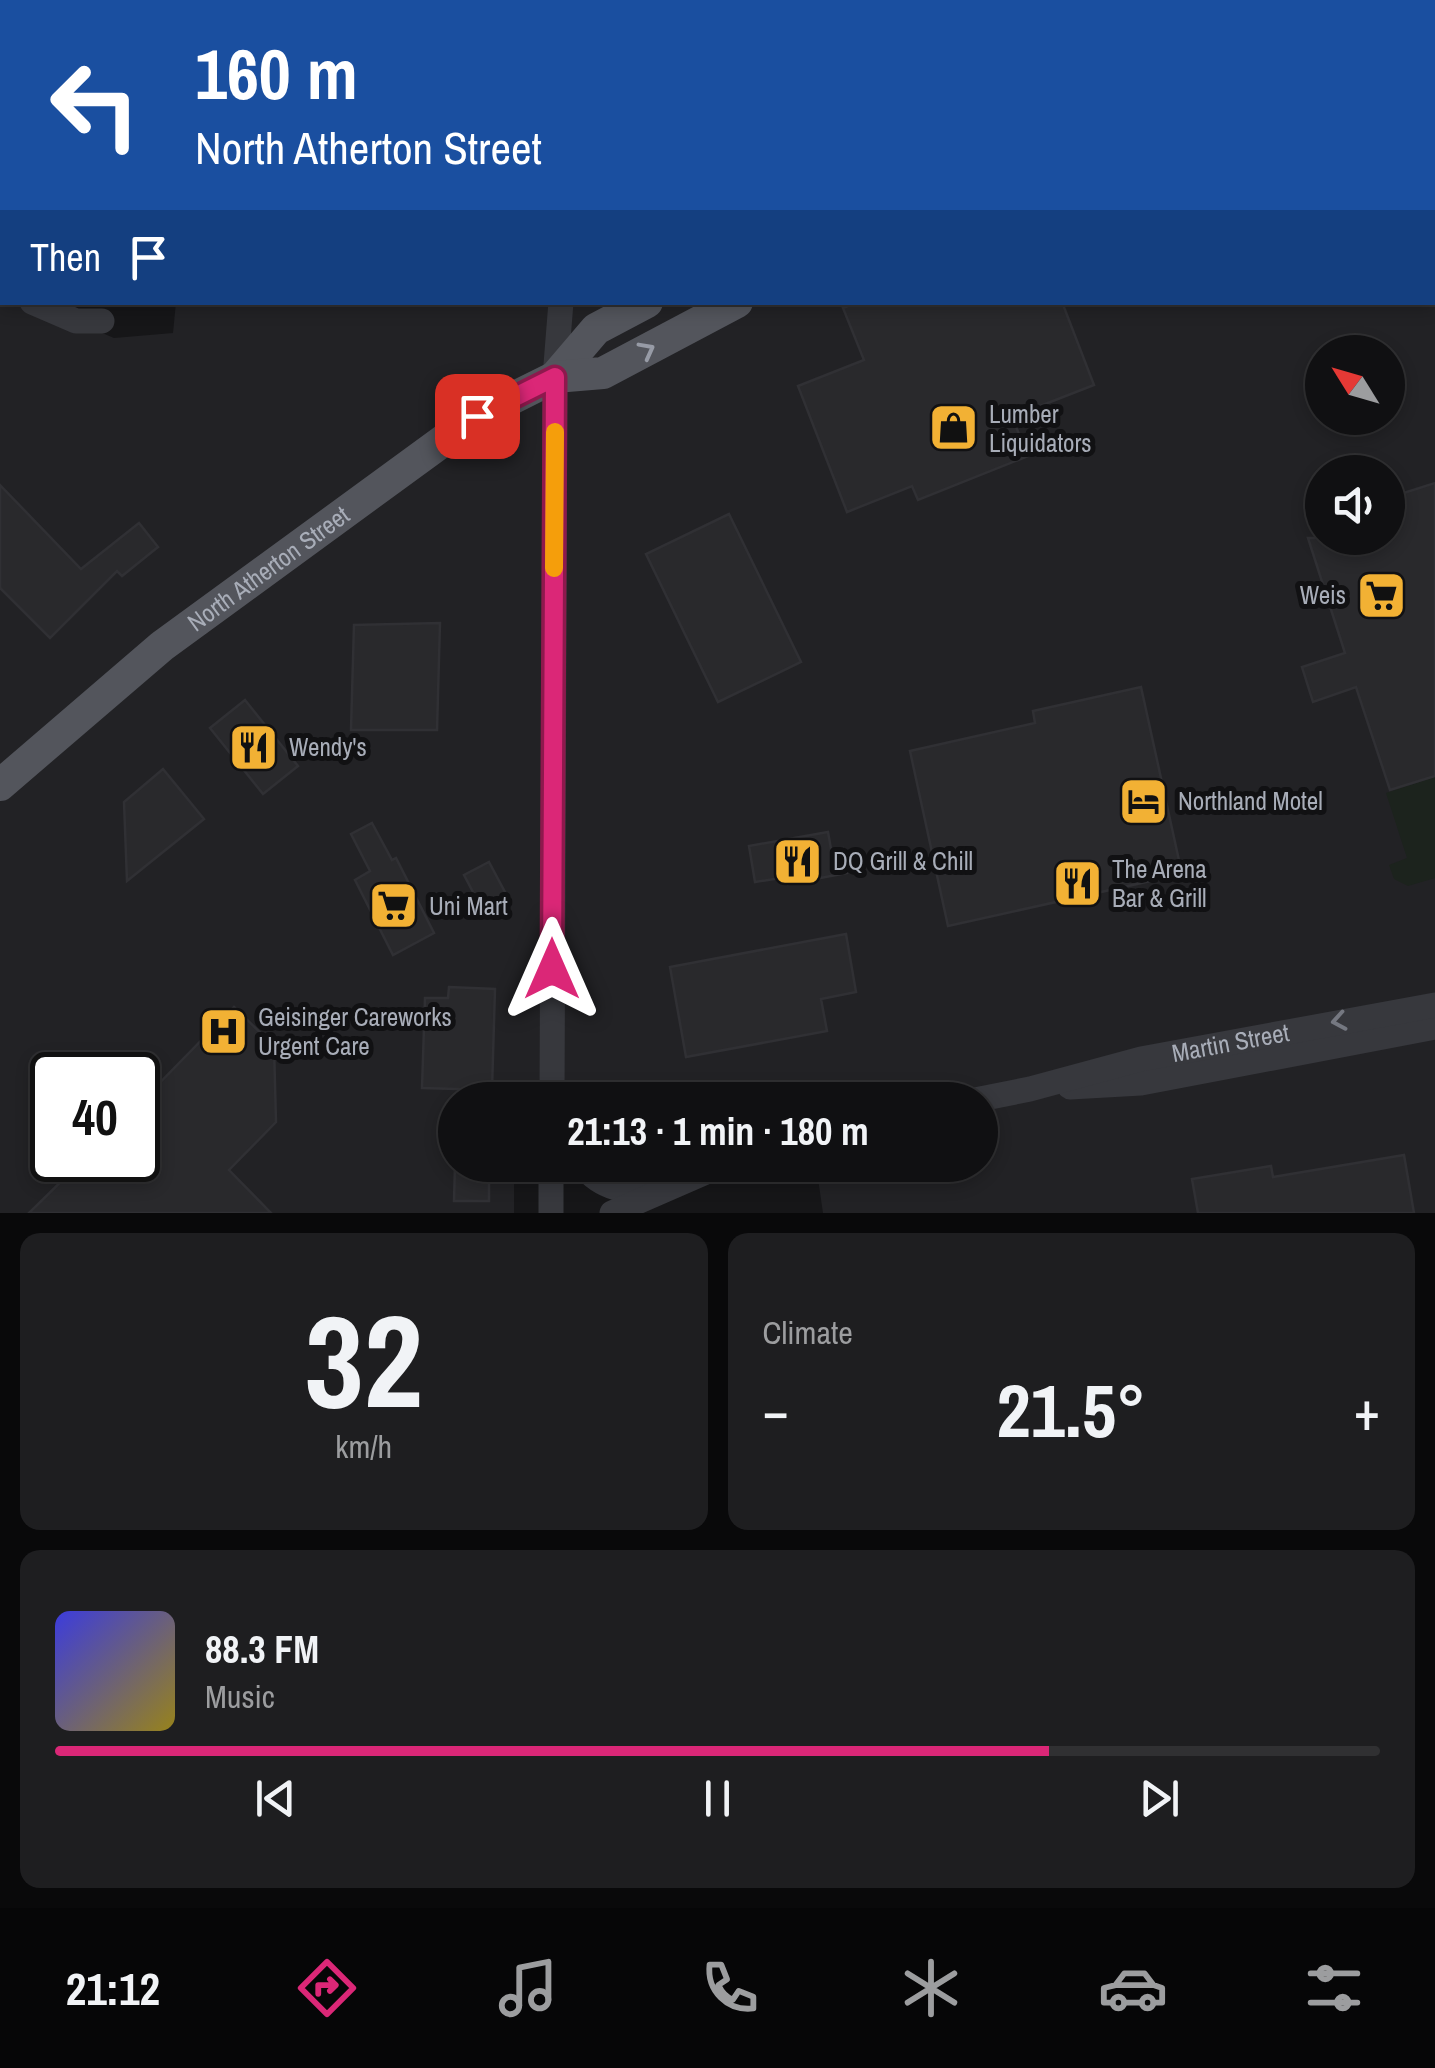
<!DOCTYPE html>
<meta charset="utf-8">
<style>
:root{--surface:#101012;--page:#1e1e20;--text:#f1f3f6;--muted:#9c9d9f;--line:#303032;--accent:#db2777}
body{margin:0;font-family:"Archivo Narrow",sans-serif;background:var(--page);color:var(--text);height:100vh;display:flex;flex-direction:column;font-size:38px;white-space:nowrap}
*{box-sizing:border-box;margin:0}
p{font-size:32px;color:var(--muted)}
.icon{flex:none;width:55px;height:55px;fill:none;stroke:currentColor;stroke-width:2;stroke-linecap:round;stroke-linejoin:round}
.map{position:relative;height:1213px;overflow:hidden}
.panel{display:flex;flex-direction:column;gap:20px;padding:20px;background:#09090a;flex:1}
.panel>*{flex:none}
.hud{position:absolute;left:0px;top:0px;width:1435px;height:305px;box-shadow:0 5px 15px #0003,0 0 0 2px var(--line);background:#1a4fa0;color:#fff;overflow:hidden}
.needle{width:65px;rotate:307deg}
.tools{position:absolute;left:1305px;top:335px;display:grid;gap:20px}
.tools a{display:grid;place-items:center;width:100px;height:100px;border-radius:50%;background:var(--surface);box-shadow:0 5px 15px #0003,0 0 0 2px var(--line);font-size:50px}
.speed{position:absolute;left:30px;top:1052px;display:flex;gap:20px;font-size:50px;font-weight:700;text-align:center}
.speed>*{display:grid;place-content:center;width:130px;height:130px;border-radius:50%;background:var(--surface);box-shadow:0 5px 15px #0003,0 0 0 2px var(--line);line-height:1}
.speed .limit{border:5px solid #111;border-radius:15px;background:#fff;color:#111}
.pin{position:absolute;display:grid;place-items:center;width:85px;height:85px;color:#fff;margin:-42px;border-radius:20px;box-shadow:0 5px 15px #0006}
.me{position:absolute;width:110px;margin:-55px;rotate:0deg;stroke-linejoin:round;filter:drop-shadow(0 0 8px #0008)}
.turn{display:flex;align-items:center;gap:35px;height:210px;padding:0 30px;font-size:45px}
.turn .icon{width:130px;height:130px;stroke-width:2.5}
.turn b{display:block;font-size:70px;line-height:85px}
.then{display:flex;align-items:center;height:95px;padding:0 30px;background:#0003;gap:20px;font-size:38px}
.big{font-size:75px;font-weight:700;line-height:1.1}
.panel .card{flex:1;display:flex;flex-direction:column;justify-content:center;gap:15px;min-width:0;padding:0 35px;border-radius:20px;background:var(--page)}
.panel .dial{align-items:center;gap:0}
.dial b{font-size:130px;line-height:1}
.song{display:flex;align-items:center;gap:30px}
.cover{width:120px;height:120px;border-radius:15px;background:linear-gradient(135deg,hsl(240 70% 55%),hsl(50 70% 35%))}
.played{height:10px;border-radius:5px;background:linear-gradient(90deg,var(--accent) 75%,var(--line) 75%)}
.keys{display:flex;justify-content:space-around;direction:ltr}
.heat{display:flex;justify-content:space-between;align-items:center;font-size:55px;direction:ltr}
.panel .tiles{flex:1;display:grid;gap:20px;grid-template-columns:1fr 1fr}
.card:last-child{grid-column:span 2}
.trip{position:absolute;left:438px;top:1082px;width:560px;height:100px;border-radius:50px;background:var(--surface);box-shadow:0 5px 15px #0003,0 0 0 2px var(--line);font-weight:700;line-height:100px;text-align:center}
.menu{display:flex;height:160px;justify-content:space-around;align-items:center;background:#060607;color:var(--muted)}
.menu .icon{width:70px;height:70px}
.menu .active{color:var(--accent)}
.menu b{font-size:45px;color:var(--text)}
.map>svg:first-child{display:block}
.built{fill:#222225;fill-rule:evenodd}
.green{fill:#1c231d}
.building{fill:#29292c;stroke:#303034;stroke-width:2.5}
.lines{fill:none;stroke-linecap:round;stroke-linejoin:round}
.minor{stroke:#37383d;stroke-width:25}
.major{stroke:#53555c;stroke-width:32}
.oneway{stroke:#979ba6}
.oneway2{stroke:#757881}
.route-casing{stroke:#8e194d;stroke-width:25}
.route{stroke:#db2777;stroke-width:18}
.slow{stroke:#f59e0b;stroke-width:18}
.labels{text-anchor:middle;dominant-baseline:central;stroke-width:10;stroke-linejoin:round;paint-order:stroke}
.poi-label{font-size:25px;fill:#a8adb8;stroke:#111113;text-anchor:start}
.street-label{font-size:25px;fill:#a8adb8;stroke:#111113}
</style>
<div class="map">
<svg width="1435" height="1213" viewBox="0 0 1435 1213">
<rect width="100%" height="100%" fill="#161618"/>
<!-- built -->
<path class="built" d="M 797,0 L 1435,0 L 1435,1213 L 823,1213 L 816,1165 L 980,1165 L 980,1100 L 808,1100 L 807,1095 L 776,1100 L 455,1100 L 455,1165 L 514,1165 L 514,1213 L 0,1213 L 0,281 L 2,302 L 32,303 L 114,338 L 173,333 L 176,302 L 1432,302 L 1432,2 L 790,2 ZM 1322,352 L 1388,352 L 1388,418 L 1322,418 ZM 1322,472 L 1388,472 L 1388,538 L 1322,538 ZM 52,1075 L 138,1075 L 138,1160 L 52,1160 Z"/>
<!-- green -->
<path class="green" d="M 1435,777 L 1435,878 L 1408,886 L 1394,879 L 1389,865 L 1407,858 L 1386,793 Z"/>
<!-- building -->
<g class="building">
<path d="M 858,302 L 1062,302 L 1094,385 L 1012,417 L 1028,456 L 918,500 L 912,486 L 847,512 L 798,386 L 864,360 L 843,308 Z"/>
<path d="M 1435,483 L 1435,776 L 1390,790 L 1356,687 L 1313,702 L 1302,667 L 1345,653 L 1308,538 L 1388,538 L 1388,498 Z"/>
<path d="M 0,485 L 81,569 L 139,523 L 158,547 L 122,576 L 117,571 L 50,638 L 0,588 Z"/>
<path d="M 729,514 L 801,662 L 718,702 L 646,554 Z"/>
<path d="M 440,623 L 437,730 L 351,730 L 354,625 Z"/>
<path d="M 1141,687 L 1182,874 L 948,926 L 910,751 L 1035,723 L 1033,711 Z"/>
<path d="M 245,700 L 298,766 L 263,794 L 210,728 Z"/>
<path d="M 163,769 L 204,819 L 127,881 L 124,802 Z"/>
<path d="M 372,823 L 392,860 L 396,858 L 434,933 L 393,955 L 355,880 L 370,871 L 351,834 Z"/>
<path d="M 828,832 L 831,849 L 843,848 L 847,873 L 788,884 L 787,877 L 755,882 L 749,846 Z"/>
<path d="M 489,862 L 506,894 L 481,907 L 464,875 Z"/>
<path d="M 846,934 L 856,992 L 821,999 L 827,1031 L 686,1057 L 670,967 Z"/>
<path d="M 449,987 L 495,989 L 492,1090 L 422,1088 L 425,998 L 448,998 Z"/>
<path d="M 234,1007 L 274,1046 L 276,1122 L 229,1170 L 271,1213 L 29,1213 L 83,1160 L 138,1160 L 138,1105 Z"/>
<path d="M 1404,1155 L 1414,1213 L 1198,1213 L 1192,1179 L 1271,1166 L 1273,1177 Z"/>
<path d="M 455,1165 L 489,1165 L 489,1201 L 454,1201 Z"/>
</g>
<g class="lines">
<!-- minor -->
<g class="minor">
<path d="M 177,0 L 177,2"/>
<path d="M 1337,0 L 1338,2"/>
<path d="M 566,2 L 566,0"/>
<path d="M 0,281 L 2,283"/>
<path d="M 32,302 L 76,321 L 102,321"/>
<path d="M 1070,1087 L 1141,1083 L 1435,1027"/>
<path d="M 552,1100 L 555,377 L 561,302"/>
<path id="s1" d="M 975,1100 L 1030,1089 L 1141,1059 L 1435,1005"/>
<path d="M 582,1165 C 602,1189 625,1193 655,1189"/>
<path d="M 551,1213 L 551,1165"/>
<path d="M 612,1213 L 722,1165"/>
</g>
<!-- major -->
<g class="major">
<path d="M 1432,15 L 1435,14"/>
<path d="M 555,377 L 596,329 L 647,302"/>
<path id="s2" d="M 0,785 L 162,646 L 477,416 L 555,377 L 603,373 L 737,302"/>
</g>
</g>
<!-- one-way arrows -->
<defs><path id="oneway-chevron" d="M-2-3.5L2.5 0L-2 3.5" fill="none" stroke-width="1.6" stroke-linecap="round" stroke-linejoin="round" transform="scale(2.5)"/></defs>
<use class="oneway" href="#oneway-chevron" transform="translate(647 350) rotate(-28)"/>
<use class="oneway2" href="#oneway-chevron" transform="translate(1339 1021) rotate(170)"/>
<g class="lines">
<defs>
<path id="route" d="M 477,416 L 555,377 L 552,969"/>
</defs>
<!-- route casing -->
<use href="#route" class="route-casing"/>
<!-- route -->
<use href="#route" class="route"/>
<!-- slow -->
<path class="slow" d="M 554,568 L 555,432"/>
</g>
<!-- icons -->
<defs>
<symbol id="shop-square" viewBox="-11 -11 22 22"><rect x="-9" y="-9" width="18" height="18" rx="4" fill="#f2b134" stroke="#111113"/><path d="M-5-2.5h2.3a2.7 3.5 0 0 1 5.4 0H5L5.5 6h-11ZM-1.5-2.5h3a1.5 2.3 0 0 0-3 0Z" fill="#111"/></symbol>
<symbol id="supermarket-square" viewBox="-11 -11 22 22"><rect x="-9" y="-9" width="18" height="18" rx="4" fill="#f2b134" stroke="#111113"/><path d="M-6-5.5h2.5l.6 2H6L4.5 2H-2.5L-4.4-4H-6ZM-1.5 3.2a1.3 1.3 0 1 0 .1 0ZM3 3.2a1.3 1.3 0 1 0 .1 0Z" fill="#111"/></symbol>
<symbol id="restaurant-square" viewBox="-11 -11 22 22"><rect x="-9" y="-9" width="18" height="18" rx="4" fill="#f2b134" stroke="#111113"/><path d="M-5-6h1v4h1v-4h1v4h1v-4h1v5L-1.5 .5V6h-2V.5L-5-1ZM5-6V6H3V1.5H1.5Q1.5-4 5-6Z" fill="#111"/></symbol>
<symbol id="hotel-square" viewBox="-11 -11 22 22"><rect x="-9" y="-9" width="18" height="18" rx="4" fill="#f2b134" stroke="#111113"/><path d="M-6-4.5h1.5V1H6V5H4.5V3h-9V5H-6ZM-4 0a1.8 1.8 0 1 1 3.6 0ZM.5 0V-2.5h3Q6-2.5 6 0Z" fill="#111"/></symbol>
<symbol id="hospital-square" viewBox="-11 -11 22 22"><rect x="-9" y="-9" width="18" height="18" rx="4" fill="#f2b134" stroke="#111113"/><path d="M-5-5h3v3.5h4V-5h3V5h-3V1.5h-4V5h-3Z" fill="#111"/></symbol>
</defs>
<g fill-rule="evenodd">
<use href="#shop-square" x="926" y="400" width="55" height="55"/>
<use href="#supermarket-square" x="1354" y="568" width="55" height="55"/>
<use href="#restaurant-square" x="226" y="720" width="55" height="55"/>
<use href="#hotel-square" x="1116" y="774" width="55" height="55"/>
<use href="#restaurant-square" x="770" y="834" width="55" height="55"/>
<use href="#restaurant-square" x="1050" y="856" width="55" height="55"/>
<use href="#supermarket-square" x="366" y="878" width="55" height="55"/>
<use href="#hospital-square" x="196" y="1004" width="55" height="55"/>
</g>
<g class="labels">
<!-- poi labels -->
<g class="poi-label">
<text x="989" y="414">Lumber<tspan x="989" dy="29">Liquidators</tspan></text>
<text x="1346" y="595" text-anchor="end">Weis</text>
<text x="289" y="747">Wendy's</text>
<text x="1178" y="801">Northland Motel</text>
<text x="833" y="861">DQ Grill &amp; Chill</text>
<text x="1112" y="869">The Arena<tspan x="1112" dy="29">Bar &amp; Grill</tspan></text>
<text x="429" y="906">Uni Mart</text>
<text x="258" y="1017">Geisinger Careworks<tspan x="258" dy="29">Urgent Care</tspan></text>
</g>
<!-- street labels -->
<g class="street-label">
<text stroke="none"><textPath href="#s2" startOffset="345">North Atherton Street</textPath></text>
<text stroke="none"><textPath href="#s1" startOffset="262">Martin Street</textPath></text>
</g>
</g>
</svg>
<div class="tools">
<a><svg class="needle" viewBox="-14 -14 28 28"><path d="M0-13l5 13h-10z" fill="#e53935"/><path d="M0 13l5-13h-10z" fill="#9c9d9f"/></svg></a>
<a><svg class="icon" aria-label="sound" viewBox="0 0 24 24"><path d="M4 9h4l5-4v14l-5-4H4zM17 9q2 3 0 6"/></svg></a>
</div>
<div class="speed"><div class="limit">40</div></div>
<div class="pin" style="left:477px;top:416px;background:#d93025"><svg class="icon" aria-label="arrive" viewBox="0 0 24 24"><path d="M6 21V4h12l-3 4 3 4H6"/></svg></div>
<svg class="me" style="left:552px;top:969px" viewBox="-20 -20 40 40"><path d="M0-17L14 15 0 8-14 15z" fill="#db2777" stroke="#fff" stroke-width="4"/></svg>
<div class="trip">21:13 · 1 min · 180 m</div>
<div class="hud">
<div class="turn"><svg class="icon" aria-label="left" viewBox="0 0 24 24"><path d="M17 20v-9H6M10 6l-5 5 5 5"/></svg><div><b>160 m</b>North Atherton Street</div></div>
<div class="then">Then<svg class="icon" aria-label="arrive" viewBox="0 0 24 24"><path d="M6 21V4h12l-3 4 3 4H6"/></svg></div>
</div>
</div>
<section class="panel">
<div class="tiles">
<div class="card dial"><b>32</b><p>km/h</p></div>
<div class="card"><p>Climate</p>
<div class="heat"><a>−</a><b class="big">21.5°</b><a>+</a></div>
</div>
<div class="card">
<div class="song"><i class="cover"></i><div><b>88.3 FM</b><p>Music</p></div></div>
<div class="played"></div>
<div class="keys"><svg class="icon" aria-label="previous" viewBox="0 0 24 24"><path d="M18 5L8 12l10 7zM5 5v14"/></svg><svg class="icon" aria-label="pause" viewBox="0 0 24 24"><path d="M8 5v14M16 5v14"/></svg><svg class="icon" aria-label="next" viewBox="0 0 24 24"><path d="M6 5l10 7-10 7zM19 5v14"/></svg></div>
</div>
</div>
</section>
<nav class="menu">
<b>21:12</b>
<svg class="icon active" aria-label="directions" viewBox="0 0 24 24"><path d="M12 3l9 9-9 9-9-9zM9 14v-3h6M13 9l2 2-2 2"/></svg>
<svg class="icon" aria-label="music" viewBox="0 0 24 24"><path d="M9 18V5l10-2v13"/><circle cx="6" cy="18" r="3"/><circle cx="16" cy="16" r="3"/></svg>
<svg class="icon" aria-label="phone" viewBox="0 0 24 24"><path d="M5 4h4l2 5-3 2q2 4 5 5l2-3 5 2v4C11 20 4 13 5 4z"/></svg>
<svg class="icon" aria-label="climate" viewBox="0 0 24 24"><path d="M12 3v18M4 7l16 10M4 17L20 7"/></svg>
<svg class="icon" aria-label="car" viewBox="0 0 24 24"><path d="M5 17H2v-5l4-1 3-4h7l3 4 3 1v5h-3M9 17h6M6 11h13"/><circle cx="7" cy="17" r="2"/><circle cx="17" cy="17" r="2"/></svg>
<svg class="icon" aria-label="filters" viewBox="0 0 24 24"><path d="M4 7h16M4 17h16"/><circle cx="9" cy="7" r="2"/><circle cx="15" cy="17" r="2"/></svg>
</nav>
